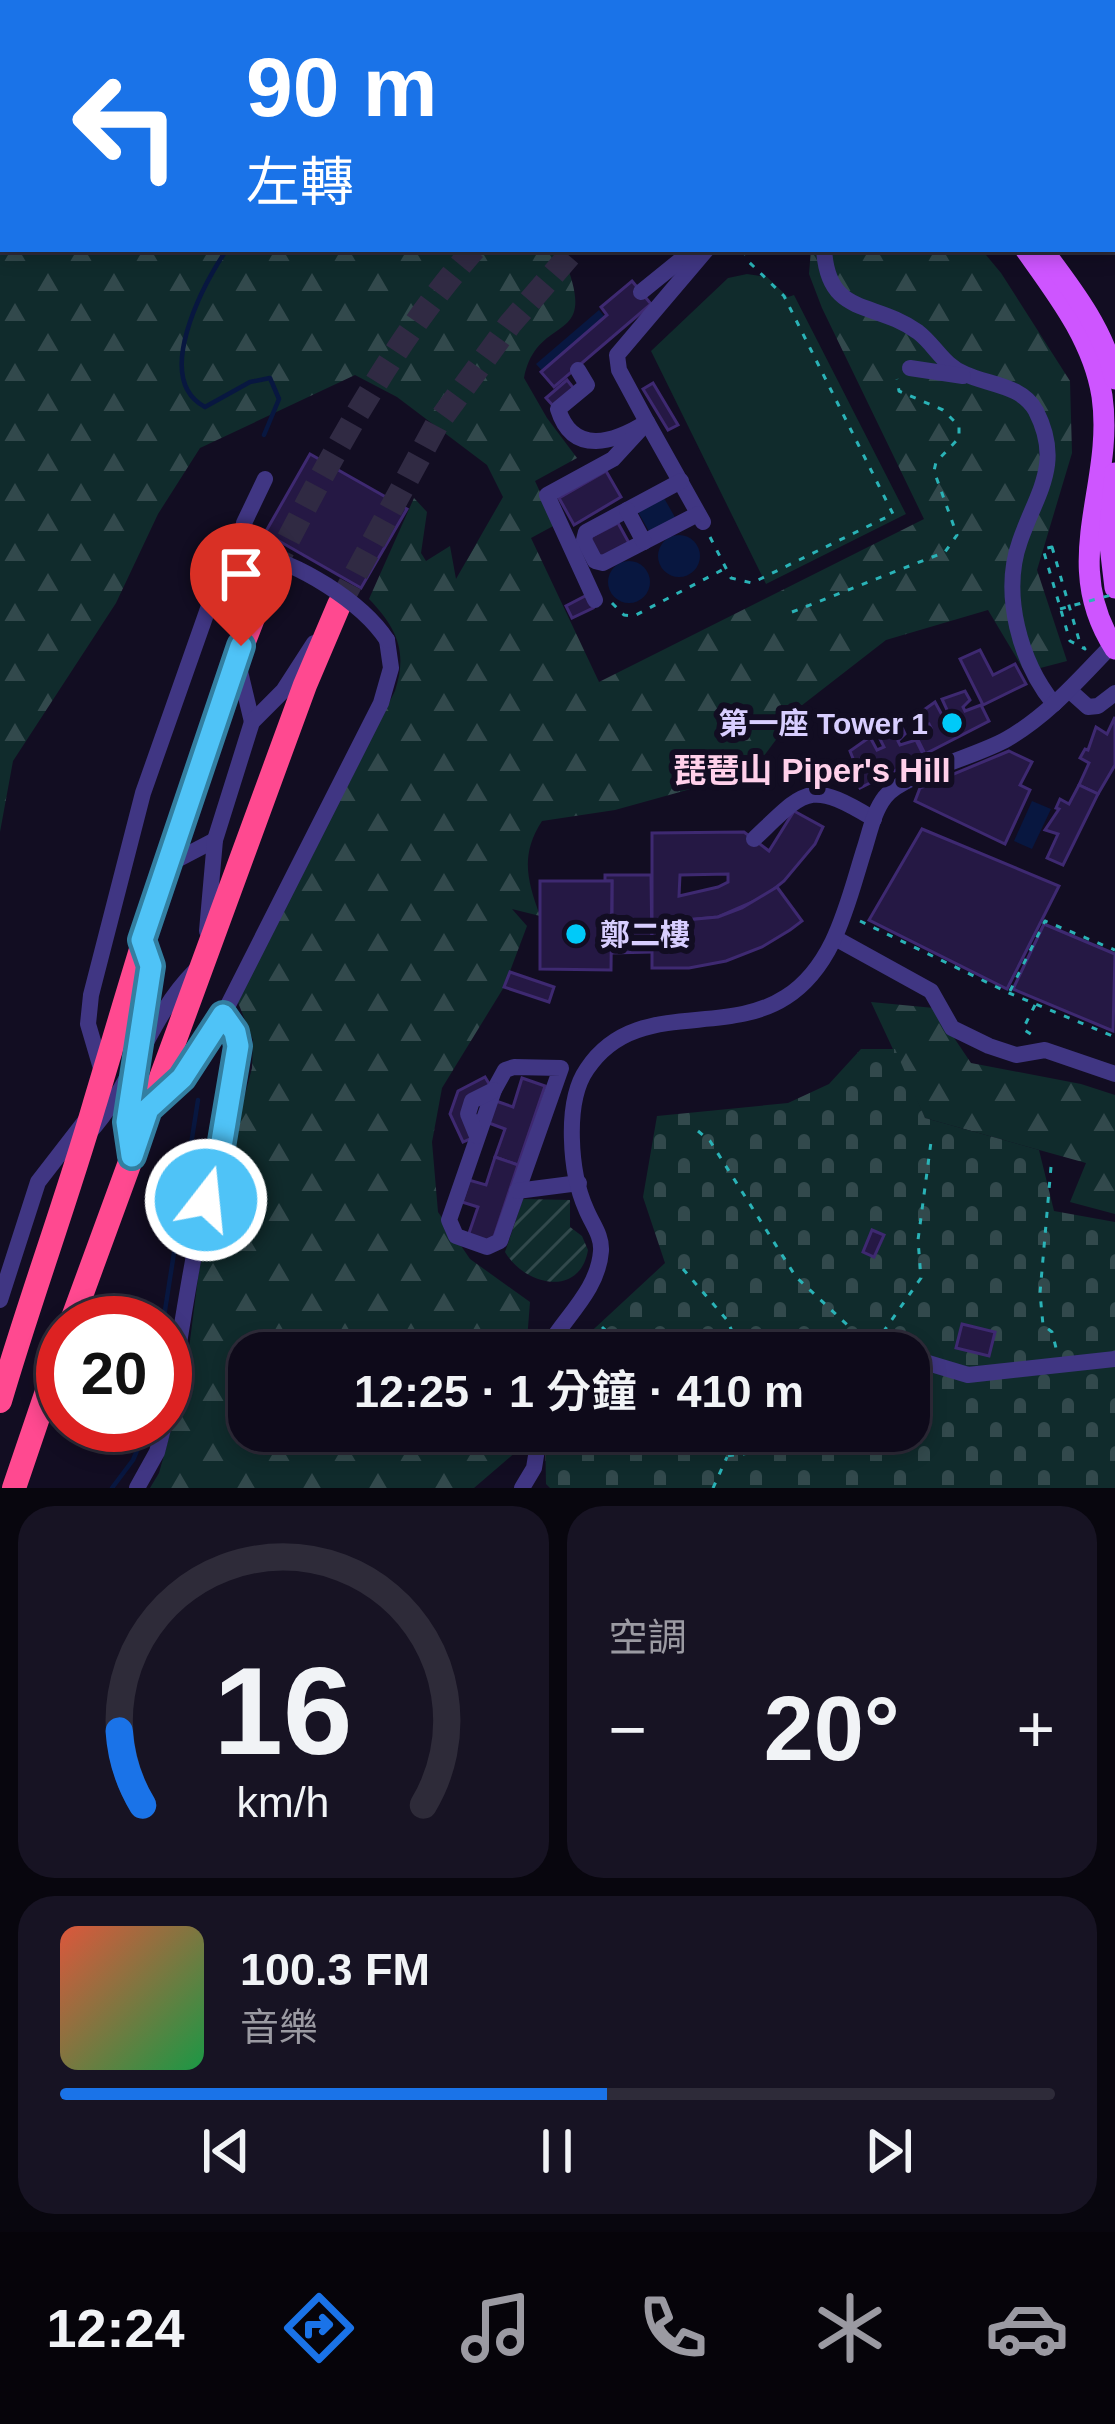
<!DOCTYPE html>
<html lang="zh-TW">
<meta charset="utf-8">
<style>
:root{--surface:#0e0a1a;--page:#171323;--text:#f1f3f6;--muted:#9b9aa2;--line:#2e2b39;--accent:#1a73e8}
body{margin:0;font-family:Helvetica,"Noto Sans TC",sans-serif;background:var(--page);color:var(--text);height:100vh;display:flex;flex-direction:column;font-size:45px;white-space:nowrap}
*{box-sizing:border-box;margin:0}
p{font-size:39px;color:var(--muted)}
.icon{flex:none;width:66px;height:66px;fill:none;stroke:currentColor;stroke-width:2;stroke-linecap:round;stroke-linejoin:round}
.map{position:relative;height:1488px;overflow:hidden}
.drawer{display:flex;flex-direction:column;gap:18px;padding:18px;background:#08060e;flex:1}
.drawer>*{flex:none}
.guide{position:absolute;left:0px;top:0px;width:1116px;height:252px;box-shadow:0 6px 18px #0003,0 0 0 3px var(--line);background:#1a73e8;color:#fff;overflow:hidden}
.speed{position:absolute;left:36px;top:1296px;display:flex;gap:24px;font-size:60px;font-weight:700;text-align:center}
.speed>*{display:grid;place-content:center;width:156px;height:156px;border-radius:50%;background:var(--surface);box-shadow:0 6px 18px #0003,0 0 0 3px var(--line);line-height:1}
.speed .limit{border:18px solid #d22;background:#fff;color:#111}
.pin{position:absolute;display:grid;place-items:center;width:102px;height:102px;color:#fff;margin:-123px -51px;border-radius:50% 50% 50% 0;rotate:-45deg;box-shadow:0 0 12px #0007}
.pin .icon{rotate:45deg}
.me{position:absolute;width:132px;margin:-66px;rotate:16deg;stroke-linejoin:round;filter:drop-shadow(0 0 9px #0008)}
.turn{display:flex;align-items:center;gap:42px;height:252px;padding:0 48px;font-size:54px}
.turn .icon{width:156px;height:156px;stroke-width:2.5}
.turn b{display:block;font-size:84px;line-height:102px}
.big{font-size:90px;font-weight:600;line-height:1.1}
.drawer .widget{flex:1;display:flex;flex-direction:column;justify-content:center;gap:18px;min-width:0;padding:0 42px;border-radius:36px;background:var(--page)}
.drawer .dial{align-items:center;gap:0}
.dial svg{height:312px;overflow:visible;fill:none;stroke:var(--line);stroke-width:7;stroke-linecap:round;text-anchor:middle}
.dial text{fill:var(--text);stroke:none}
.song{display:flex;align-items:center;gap:36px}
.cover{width:144px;height:144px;border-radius:18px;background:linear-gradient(135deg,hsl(10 70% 55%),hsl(140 70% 35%))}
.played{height:12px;border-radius:6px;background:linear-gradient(90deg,var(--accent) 55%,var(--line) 55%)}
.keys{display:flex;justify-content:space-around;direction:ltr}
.heat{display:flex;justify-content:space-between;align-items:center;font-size:66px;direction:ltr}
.drawer .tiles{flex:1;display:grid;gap:18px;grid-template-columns:1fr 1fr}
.widget:last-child{grid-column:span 2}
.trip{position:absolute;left:228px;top:1332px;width:702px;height:120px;border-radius:36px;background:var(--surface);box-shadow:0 6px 18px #0003,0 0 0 3px var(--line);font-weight:600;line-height:120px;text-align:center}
.tabs{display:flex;height:192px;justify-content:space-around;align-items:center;background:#06040a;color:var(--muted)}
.tabs .icon{width:84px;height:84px}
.tabs .on{color:var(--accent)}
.tabs b{font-size:54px;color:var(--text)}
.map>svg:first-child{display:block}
.grass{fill:#102b2c}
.forest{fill:url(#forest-firs)}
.cemetery{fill:url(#cemetery-stones)}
.garden{fill:url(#garden-furrows)}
.water{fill:#081740}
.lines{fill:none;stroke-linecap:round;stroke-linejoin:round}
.stream{stroke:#081740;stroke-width:4.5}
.building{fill:#251844;stroke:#3e2971;stroke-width:3;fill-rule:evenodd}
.highway-tunnel{stroke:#302a43;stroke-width:24;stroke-dasharray:24 12;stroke-linecap:butt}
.path{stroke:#2ab3b7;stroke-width:3;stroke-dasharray:6 9;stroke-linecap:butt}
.minor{stroke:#403683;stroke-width:16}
.major{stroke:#ce55ff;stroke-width:21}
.highway{stroke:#ff4990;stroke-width:24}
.path-bridge{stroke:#2ab3b7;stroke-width:3;stroke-dasharray:6 9;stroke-linecap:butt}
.minor-bridge{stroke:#403683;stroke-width:16}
.route-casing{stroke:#337fa1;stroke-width:30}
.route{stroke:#4fc3f7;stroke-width:21}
.poi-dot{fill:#00caf9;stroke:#120d22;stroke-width:4.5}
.labels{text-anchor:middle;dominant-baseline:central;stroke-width:12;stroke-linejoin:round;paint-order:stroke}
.poi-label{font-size:30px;font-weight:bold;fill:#d8ceff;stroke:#120d22;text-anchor:end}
.neighbourhood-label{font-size:33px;font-weight:bold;fill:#ffd0ea;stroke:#120d22}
</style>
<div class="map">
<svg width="1115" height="1488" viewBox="0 0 1115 1488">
<defs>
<pattern id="forest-firs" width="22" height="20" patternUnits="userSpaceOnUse" patternTransform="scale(3)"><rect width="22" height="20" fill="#102b2c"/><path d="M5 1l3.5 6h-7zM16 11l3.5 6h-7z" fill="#32494c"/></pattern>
<pattern id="cemetery-stones" width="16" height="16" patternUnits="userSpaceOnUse" patternTransform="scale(3)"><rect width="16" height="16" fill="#102b2c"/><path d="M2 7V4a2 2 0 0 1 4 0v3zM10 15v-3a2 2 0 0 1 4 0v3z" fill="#32494c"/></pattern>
<pattern id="garden-furrows" width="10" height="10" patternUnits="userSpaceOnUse" patternTransform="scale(3)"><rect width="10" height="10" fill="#102b2c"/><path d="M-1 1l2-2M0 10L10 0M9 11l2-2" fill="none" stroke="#32494c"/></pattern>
</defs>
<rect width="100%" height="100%" fill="#120d22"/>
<!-- grass -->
<path class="grass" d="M 747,274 L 767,277 L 788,297 L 794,295 L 906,514 L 766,584 L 651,351 L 728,278 Z"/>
<!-- forest -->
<g class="forest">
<path d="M 0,0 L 474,0 L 3,3 L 3,249 L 560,249 C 605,351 538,308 524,378 L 547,418 L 577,458 L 535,481 L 555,525 L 531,538 L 599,682 L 924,519 L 822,308 L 809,274 L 811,249 L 981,249 L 1001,273 L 1070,381 L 1072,453 L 1037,570 L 1067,661 L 1025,672 L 988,610 L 886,640 L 801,706 L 752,772 L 615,810 L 542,821 C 520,855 527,880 540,916 L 512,909 L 527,926 L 504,987 L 442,1088 L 432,1142 L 438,1212 L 470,1259 L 530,1302 L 526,1353 L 249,1353 L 249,1431 L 519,1431 L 517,1451 L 474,1488 L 150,1488 L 159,1473 L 185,1380 L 199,1270 L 252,1068 L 253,1040 L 237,1000 L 395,691 C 408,652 397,628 369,599 L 414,498 L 427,512 L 421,553 L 426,561 L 450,546 L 456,579 L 503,497 L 487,465 L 397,397 L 355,375 L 200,448 L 158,514 L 116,603 L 13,761 L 0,832 Z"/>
<path d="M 555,0 L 912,0 L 912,3 L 554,3 Z"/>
<path d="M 871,1002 L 934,1008 L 971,1063 L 1081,1084 L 1115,1095 L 1115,1214 L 1070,1202 L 1086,1163 L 925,1118 Z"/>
</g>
<!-- cemetery -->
<path class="cemetery" d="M 861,1049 L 895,1049 L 925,1118 L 1039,1150 L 1054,1211 L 1115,1222 L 1115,1488 L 550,1488 L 546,1484 L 545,1431 L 909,1431 L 909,1353 L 568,1353 L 665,1263 L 643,1197 L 657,1116 L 788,1103 L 829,1084 Z"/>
<!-- garden -->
<path class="garden" d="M 523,1199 L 570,1200 L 570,1227 L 582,1236 L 588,1250 C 580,1298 525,1286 505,1252 Z"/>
<!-- water -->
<g class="water">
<path d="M 599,310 L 610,323 L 547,376 L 536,364 Z"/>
<path d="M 664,498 L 676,519 L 650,533 L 638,512 Z"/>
<circle cx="679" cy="556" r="21"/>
<circle cx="629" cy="582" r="21"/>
<path d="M 1032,801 L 1051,809 L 1032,849 L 1014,841 Z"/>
</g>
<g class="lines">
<!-- stream -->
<g class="stream">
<path d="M 227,249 C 203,285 152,379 205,407 L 250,382 L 270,378 L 279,399 L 264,435"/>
<path d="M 163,1323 L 198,1100"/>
<path d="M 112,1488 L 133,1460 L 148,1425"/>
</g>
</g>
<!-- building -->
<g class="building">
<path d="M 632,281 L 651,304 L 554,387 L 541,372 L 607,315 L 601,307 Z"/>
<path d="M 567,380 L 575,390 L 555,408 L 546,398 Z"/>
<path d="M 653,383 L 678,425 L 668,430 L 643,389 Z"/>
<path d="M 310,454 L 407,509 L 361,588 L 265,533 Z"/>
<path d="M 606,471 L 621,497 L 574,525 L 559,498 Z"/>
<path d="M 618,523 L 629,543 L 598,560 L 587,539 Z"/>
<path d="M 587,595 L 593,608 L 572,618 L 566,606 Z"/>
<path d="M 980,650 L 993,675 L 1015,664 L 1026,684 L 983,705 L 960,659 Z"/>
<path d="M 965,691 L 970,700 L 963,707 L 965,711 L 981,705 L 989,721 L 925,754 L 917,738 L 931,728 L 929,724 L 919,726 L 914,717 L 935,702 L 942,715 L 948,712 L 942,699 Z"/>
<path d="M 1115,717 L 1115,765 L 1098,794 L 1079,785 L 1089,763 L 1080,758 L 1085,749 L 1088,750 L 1096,727 L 1107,734 Z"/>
<path d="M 901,725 L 905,734 L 898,741 L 900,745 L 916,740 L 924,756 L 860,788 L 852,773 L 866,763 L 864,758 L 854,761 L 850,751 L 870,737 L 877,750 L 884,747 L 877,733 Z"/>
<path d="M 1009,751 L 1032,762 L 1020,785 L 1030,790 L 1005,844 L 915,801 L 920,788 Z"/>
<path d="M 1079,785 L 1098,794 L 1063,865 L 1047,858 L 1058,834 L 1045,830 L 1059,809 L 1056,808 L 1060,799 L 1069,804 Z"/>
<path d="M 794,811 L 823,827 L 815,844 L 784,881 L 764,897 L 718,917 L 652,923 L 652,833 L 744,832 L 769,851 ZM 728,874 L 728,882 L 718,887 L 679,896 L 680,875 Z"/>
<path d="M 922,829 L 1059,886 L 1007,989 L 869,920 Z"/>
<path d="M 605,875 L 651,875 L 652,952 L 612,953 L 612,881 L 605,881 Z"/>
<path d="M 540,881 L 612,881 L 611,970 L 540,969 Z"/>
<path d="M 777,887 L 802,921 L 790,930 L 762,947 L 726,961 L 689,968 L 652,968 L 652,923 L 718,917 L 742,908 Z"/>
<path d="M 1044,924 L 1115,954 L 1113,1031 L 1013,989 Z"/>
<path d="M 510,972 L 554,987 L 549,1002 L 504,987 Z"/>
<path d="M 485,1077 L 491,1087 L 463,1114 L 474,1137 L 463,1142 L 450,1114 L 458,1091 Z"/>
<path d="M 522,1078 L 545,1086 L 518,1165 L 495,1157 L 505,1129 L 489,1123 L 496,1101 L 513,1107 Z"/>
<path d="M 495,1157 L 518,1165 L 492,1243 L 468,1236 L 478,1207 L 462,1202 L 469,1180 L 486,1185 Z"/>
<path d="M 872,1230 L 884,1235 L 874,1257 L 863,1252 Z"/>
<path d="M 962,1324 L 995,1332 L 989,1356 L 956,1348 Z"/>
</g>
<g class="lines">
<!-- highway-tunnel -->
<g class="highway-tunnel">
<path d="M 728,3 L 731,0"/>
<path d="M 841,3 L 844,0"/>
<path d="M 272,571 C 330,458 390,345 474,249"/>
<path d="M 339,605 L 437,424 L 510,324 L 575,249"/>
</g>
<!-- path -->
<g class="path">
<path d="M 710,537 L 731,578 L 752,583 L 893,514 L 784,296 L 749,262 L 743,249"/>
<path d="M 1052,547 L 1079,640 L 1085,649 L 1070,641 L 1043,549 Z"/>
<path d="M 612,603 L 624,615 L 634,616 L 724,569"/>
<path d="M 792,612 L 945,552 L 957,535 L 934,471 L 936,462 L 959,438 L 959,426 L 943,410 L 899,391 L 897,379"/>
<path d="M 860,921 L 1009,993 L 1115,1037"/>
<path d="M 1010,991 L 1045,921 L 1115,950"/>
<path d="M 1035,1005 L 1023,1029 L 1037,1038"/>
<path d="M 698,1131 L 710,1141 L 796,1277 L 872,1348 L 921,1278 L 918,1240 L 931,1142"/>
<path d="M 1051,1167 L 1040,1293 L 1043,1325 L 1052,1332 L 1057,1352"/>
<path d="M 683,1269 L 727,1320 L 735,1338 L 749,1353"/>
<path d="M 602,1327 L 631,1353"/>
<path d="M 867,1353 L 872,1348 L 891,1353"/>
<path d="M 718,1431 L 727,1439 L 727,1456 L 772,1450 L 788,1431"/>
<path d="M 713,1488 L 727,1457"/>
</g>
<!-- minor -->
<g class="minor">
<path d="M 107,3 L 112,0"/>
<path d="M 511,3 L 513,0"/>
<path d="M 0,28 L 3,27"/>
<path d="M 824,249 C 828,318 874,300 918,332 C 935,345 944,366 965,374 C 989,385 1022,385 1036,411 C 1063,464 1037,492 1020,541 C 1001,594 1020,662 1054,704"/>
<path d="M 641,292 L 694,249"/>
<path d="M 910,368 L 963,376"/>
<path d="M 578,370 L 587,385 L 558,409 C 573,457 615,442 647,422 L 703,522"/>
<path d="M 681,481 L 586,532 L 584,540 L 595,561 L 603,563 L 698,514"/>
<path d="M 627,510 L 644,542"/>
<path d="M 595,600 L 547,495 L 613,459 L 647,422 L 619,370 L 617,355 L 707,249"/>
<path d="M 237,659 L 252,722"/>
<path d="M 1069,690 L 1088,707 L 1098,706 L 1115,693"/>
<path d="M 754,839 C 806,790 808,779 874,819"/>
<path d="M 169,864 L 215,840"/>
<path d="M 207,931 L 215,840 L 252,722 L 283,691 L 314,643"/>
<path d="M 835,938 L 931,991 L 952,1028 L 989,1046 L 1016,1055 L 1045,1050 L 1115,1074"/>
<path d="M 142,1039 L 151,966 L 143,941"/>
<path d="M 514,1067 L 561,1068 L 500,1241 L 487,1247 L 456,1236 L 449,1220 L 494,1090 L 505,1070 Z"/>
<path d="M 103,1075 L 88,1024 L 91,995 L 143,793 L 222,569 L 232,559 L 252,554 L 244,523 L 265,479"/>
<path d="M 154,1104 L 182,1079 L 223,1015 L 381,703 L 391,668 L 387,640"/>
<path d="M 88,1134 C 133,1086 148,1018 195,971"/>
<path d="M 477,1136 L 468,1114 L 472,1101 L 494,1090"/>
<path d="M 131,1151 L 127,1122 L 136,1071"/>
<path d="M 517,1191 L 579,1183"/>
<path d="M 0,1300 L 38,1182 L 86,1120"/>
<path d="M 544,1353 C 562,1319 598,1292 601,1251 C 602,1235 592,1224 586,1209 C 570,1173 564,1102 587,1069 C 635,997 723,1038 786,997 C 836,965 848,900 865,847 C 870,831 874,811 885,797 C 903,774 976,757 1007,739 C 1050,714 1081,677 1115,642"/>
<path d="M 918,1360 L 968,1375 L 1115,1359"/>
<path d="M 165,1420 C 180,1348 188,1274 205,1202 C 218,1152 236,1100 238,1047 C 238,1034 230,1025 223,1015"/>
<path d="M 137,1488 L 157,1452 L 164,1425"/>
<path d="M 522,1488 L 534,1468 L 540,1431"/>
</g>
<!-- major -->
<g class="major">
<path d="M 958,0 L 958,3"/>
<path d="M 1025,249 C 1057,294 1093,340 1102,396 C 1115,486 1058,562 1115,649"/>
<path d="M 1042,249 C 1072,289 1104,330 1115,379"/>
<path d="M 1115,473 L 1109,537 L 1115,588"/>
</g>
<!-- highway -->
<g class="highway">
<path d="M 71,1323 L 305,685 L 339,605"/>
<path d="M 0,1401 C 29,1302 65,1205 94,1106 C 148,926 200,744 272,571"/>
<path d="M 14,1488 L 63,1344"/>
</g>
<!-- path-bridge -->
<path class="path-bridge" d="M 1060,609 L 1115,594"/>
<!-- minor-bridge -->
<path class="minor-bridge" d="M 252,554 C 297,561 362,602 387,640"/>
</g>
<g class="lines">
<defs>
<path id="route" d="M 206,1200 L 221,1147 L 238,1046 L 235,1032 L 223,1015 L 182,1078 L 148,1109 L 132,1156 L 127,1122 L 151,966 L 142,940 L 241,646"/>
</defs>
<!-- route casing -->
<use href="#route" class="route-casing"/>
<!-- route -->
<use href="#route" class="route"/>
</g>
<!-- markers -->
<g class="poi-dot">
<circle cx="952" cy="723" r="12"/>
<circle cx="576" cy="934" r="12"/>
</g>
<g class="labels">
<!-- poi labels -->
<g class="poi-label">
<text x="928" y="723">第一座 Tower 1</text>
<text x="600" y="934" text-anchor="start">鄭二樓</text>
</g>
<!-- neighbourhood labels -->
<g class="neighbourhood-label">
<text x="812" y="770">琵琶山 Piper's Hill</text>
</g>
</g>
</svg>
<div class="speed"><div class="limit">20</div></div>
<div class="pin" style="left:241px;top:646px;background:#d93025"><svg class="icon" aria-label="arrive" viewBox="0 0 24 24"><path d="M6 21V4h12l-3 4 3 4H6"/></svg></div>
<svg class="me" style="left:206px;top:1200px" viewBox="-20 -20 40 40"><circle r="17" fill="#4fc3f7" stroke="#fff" stroke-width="3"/><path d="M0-11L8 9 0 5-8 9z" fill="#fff"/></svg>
<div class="trip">12:25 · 1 分鐘 · 410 m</div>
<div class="guide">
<div class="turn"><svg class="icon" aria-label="left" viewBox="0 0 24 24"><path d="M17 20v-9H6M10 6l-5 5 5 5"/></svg><div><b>90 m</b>左轉</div></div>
</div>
</div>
<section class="drawer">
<div class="tiles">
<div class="widget dial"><svg viewBox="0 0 100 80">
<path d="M14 69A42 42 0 1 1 86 69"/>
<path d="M14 69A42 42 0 0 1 8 50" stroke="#1a73e8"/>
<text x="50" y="56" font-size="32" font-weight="700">16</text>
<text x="50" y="72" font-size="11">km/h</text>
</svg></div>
<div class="widget"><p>空調</p>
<div class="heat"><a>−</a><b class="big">20°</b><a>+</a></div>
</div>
<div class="widget">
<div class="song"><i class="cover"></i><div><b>100.3 FM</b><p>音樂</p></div></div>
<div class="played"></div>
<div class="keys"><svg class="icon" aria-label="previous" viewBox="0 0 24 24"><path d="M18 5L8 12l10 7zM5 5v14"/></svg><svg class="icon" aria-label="pause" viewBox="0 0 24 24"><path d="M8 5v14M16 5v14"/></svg><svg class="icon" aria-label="next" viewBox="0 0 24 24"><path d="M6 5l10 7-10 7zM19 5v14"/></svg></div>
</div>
</div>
</section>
<nav class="tabs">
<b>12:24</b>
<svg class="icon on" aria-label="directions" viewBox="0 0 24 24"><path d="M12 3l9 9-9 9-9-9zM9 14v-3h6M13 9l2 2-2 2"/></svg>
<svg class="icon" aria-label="music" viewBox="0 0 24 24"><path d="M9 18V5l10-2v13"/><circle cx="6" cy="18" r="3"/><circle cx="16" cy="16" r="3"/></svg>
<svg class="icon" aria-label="phone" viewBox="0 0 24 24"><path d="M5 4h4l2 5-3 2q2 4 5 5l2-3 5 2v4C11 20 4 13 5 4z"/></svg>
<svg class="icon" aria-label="climate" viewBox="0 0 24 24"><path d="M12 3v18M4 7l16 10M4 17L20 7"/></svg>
<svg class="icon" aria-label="car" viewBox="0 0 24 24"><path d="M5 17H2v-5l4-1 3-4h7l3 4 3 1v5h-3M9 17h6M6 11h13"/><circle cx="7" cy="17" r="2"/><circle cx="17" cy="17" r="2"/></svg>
</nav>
